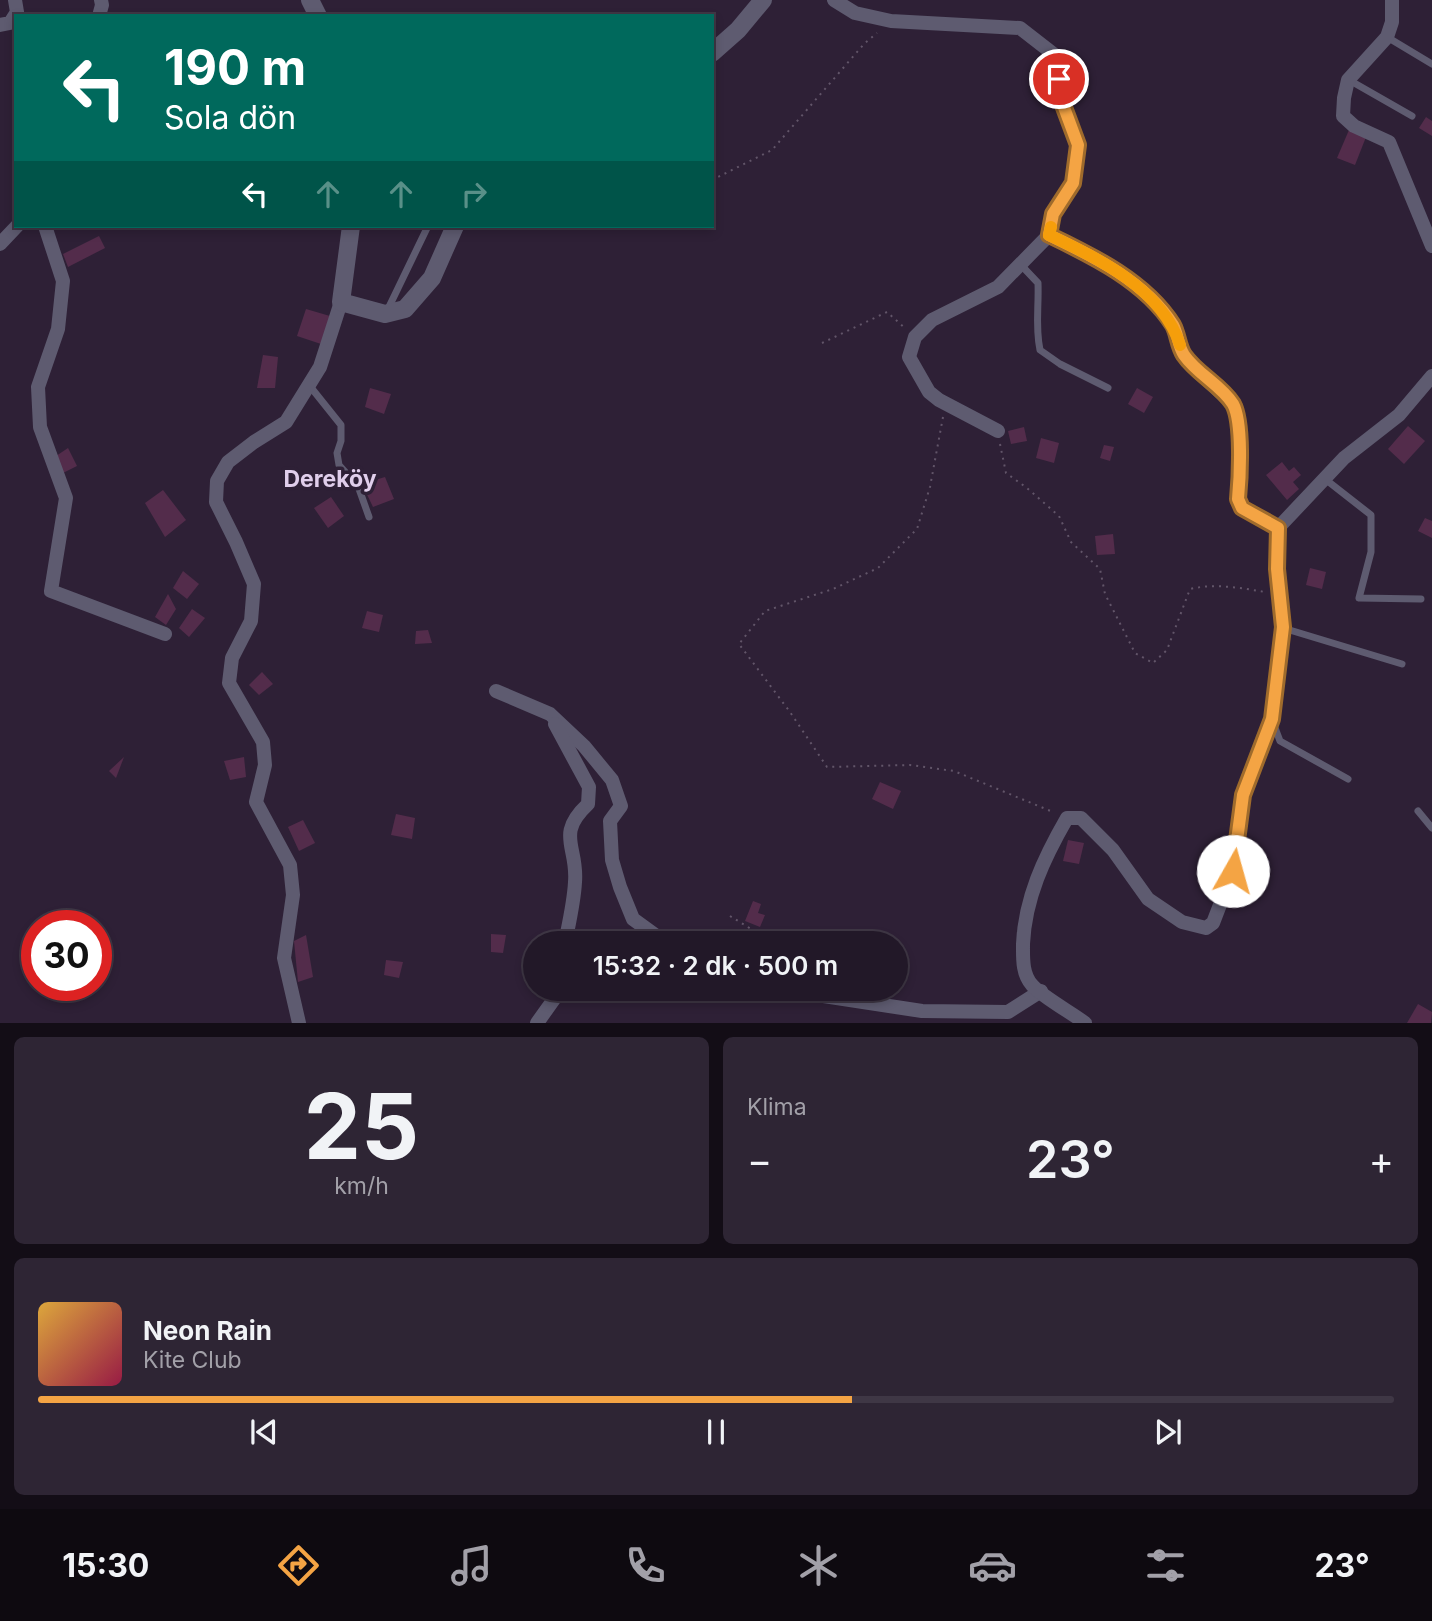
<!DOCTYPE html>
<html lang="tr">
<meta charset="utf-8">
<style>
:root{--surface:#221828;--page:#2e2534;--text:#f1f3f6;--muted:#a2a0a8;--line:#3f3745;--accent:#f4a444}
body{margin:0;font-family:Inter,sans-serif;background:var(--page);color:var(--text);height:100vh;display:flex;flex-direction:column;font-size:26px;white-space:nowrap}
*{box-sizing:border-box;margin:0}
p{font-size:23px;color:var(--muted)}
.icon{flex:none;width:38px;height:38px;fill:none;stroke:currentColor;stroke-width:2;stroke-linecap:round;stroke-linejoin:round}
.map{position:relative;height:1023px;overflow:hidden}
.side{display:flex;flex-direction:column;gap:14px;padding:14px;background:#130d16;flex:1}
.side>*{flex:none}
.guide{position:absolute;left:14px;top:14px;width:700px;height:214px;border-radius:0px;box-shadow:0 4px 10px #0003,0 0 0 2px var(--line);background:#00695c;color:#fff;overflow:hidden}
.speed{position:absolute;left:21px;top:910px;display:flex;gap:14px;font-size:35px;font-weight:700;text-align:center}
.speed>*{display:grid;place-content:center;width:91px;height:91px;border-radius:50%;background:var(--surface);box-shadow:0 4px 10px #0003,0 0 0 2px var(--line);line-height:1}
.speed .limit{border:10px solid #d22;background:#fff;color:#111}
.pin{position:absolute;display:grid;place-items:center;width:60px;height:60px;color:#fff;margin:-30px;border:4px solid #fff;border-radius:50%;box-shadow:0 2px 7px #0007}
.me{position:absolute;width:77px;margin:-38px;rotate:7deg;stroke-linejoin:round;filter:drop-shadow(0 0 5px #0008)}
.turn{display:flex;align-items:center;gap:24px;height:147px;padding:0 35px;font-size:32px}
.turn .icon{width:91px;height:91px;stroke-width:2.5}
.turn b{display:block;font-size:49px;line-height:60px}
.lanes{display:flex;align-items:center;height:66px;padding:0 35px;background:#0003;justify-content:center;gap:35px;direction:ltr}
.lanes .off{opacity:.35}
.big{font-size:52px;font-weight:600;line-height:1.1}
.side .widget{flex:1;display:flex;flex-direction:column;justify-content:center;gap:10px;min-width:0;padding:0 24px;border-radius:10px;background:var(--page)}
.side .dial{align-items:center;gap:0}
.dial b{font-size:91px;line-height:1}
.song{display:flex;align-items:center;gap:21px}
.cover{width:84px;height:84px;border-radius:10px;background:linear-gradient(135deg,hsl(40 70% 55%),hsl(340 70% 35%))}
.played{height:7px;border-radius:4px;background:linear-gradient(90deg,var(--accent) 60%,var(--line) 60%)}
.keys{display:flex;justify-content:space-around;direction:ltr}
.heat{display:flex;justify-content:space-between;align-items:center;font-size:38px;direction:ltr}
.side .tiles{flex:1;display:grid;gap:14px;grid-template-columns:1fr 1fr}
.widget:last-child{grid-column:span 2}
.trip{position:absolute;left:523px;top:931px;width:385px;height:70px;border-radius:35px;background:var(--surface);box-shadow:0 4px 10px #0003,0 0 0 2px var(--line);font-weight:600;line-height:70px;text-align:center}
.dock{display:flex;height:112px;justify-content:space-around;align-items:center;background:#0e0a10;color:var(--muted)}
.dock .icon{width:49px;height:49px}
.dock .current{color:var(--accent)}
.dock b{font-size:32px;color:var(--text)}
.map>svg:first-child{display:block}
.building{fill:#532c4b}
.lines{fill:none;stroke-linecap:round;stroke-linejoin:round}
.path{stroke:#625569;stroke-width:2;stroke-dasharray:2 5;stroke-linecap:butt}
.service{stroke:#5e5b70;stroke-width:7}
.minor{stroke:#5e5b70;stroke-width:14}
.tertiary{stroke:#5e5b70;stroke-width:18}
.route-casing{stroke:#9f6b2c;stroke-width:18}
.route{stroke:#f4a444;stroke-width:12}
.slow{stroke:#f59e0b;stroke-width:12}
.labels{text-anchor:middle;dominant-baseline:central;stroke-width:7;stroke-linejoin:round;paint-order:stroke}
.quarter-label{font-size:23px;font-weight:bold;fill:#e0ceeb;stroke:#2e2036}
</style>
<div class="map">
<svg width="1432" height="1023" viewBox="0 0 1432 1023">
<rect width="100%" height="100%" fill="#2e2036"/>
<!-- building -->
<g class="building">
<path d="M 1426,117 L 1432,121 L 1432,136 L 1419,128 Z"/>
<path d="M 1349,130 L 1366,137 L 1355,165 L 1337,158 Z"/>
<path d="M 99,236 L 105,248 L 68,267 L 63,254 Z"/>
<path d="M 306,309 L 330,316 L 321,344 L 297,336 Z"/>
<path d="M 263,355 L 278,357 L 275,388 L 257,388 Z"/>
<path d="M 370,388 L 391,394 L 384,414 L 365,407 Z"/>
<path d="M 1137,388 L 1153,397 L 1144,413 L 1128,404 Z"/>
<path d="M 1408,426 L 1425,441 L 1404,464 L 1388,449 Z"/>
<path d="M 1024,427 L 1027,441 L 1011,444 L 1008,431 Z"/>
<path d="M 1041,438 L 1059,443 L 1054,463 L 1036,458 Z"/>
<path d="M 1104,445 L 1114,447 L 1110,461 L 1100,458 Z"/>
<path d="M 68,448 L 77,466 L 63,473 L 56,456 Z"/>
<path d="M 1282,462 L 1289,471 L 1294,467 L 1301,475 L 1293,482 L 1299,489 L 1287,500 L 1266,475 Z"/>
<path d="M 385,477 L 394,499 L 373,507 L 362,484 Z"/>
<path d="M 163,490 L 186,520 L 165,537 L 145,503 Z"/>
<path d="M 331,497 L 344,516 L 328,528 L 314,508 Z"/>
<path d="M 1425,518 L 1432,521 L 1432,538 L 1418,531 Z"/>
<path d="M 1113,534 L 1115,554 L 1097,555 L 1095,536 Z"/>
<path d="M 1310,568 L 1326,572 L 1322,589 L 1306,585 Z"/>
<path d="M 183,571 L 199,584 L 187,599 L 173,588 Z"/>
<path d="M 168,594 L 176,609 L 166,625 L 155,617 Z"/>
<path d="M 192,609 L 205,618 L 189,637 L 179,628 Z"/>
<path d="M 367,611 L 383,615 L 379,632 L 362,628 Z"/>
<path d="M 428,630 L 432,643 L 415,644 L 416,631 Z"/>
<path d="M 262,672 L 273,684 L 259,695 L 249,685 Z"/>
<path d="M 124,757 L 116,778 L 109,771 Z"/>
<path d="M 244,757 L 246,777 L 230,780 L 224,761 Z"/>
<path d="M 880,782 L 901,791 L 893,809 L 872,799 Z"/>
<path d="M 396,814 L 415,818 L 412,839 L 391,835 Z"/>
<path d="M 303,820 L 315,843 L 299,851 L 288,827 Z"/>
<path d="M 1068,840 L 1084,843 L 1079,864 L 1063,861 Z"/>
<path d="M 753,901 L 761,904 L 758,913 L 765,915 L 760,927 L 745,921 Z"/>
<path d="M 491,934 L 506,935 L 503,953 L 491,952 Z"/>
<path d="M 306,935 L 313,977 L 298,982 L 294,941 Z"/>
<path d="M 386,960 L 403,962 L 399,978 L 384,975 Z"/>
<path d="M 1418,1004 L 1432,1012 L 1431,1023 L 1407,1023 Z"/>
</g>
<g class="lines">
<!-- path -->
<g class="path">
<path d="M 712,180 L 772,150 L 864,44 L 877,33"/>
<path d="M 822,343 L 887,312 L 906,329"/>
<path d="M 943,417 L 930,487 L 917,529 L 878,568 L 833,589 L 765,611 L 739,644 L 790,712 L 827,767 L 910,765 L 954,771 L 1053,812"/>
<path d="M 1000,444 L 1006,473 L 1027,488 L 1059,516 L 1071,542 L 1100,569 L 1105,594 L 1135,653 L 1153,663 L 1167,650 L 1190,589 C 1214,583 1241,588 1265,592"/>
<path d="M 730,916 L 774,943"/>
</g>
<!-- service -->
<g class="service">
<path d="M 1387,37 L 1432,64"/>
<path d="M 1349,80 L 1412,116"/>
<path d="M 1021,265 L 1038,283 C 1039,306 1035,327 1040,350 L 1060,364 L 1108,388"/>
<path d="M 387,311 L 428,226"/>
<path d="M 309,385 L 341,425 L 341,441 L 337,453 L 339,465 L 358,486 L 369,517"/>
<path d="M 1325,479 L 1371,515 L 1371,552 L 1359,598 L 1421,599"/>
<path d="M 1283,628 L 1402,664"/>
<path d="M 1272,720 L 1280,741 L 1348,779"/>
<path d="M 1418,811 L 1432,828"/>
</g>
<!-- minor -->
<g class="minor">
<path d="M 834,0 L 855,13 L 891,21 L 1020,28 L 1056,56 L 1062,102 L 1078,145 L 1073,183 L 1053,214 L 1049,235 L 1086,252 L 1145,292 L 1174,326 L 1182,353 L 1195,369 L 1233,404 L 1240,424 L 1238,500 L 1242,508 L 1278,528"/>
<path d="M 1392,0 L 1392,22 L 1387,37 L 1348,80 L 1344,98 L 1343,116 L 1354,126 L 1389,142 L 1432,246"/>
<path d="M 99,16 L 102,5 L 101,0"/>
<path d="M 0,25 L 10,23 L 17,12 L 15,0"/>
<path d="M 45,226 L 63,281 L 58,329 L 38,387 L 40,427 L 66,498 L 51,591 L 165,634"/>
<path d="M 0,244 L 17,226"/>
<path d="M 998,431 L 939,400 L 929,392 L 909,357 L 915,337 L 932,320 L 998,287 L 1049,235"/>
<path d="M 496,691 L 550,714 L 584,746 L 612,780 L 621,806 L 610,821 L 612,860 L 620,887 L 633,919 L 666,943"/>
<path d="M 555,724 L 589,787 L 588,804 C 555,835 578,846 575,882 C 574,902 569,923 565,943"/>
<path d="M 799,989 L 817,995 L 922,1011 L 1008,1012 L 1041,991"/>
<path d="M 299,1023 L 284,958 L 293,895 L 290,865 L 256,802 L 265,765 L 263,742 L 229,683 L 232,658 L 251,621 L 254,584 L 236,542 L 216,502 L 217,481 L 228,462 L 254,442 L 286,422 L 320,367 L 341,302"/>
<path d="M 537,1023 L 557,995 L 558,989"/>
<path d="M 1085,1023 C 1072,1013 1041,996 1032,985 C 1022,974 1023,958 1023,944 C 1025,898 1044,858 1067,818 L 1081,818 L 1113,850 L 1148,899 L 1182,922 L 1206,928 L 1213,923 L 1233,871 L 1243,795 L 1272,719 L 1283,627 L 1277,569 L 1278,528 L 1344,458 L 1399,415 L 1432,376"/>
</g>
<!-- tertiary -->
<g class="tertiary">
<path d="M 310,0 L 318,16"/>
<path d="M 712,53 L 738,30 L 763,0"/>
<path d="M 351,226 L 341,302 L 385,314 L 405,309 L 432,278 L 455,226"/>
</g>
</g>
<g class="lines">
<defs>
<path id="route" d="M 1059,79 L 1062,102 L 1078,145 L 1073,183 L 1053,214 L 1049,235 C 1093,256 1146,282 1173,325 C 1178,334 1178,346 1184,355 C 1197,374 1221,385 1233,404 C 1243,422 1240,478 1238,499 L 1242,508 L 1278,528 L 1277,569 L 1283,627 L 1272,719 L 1243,795 L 1233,871"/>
</defs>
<!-- route casing -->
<use href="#route" class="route-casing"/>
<!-- route -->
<use href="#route" class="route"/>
<!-- slow -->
<path class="slow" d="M 1051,227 L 1049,235 C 1099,259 1162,289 1180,345"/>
</g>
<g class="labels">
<!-- quarter labels -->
<g class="quarter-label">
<text x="330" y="479">Dereköy</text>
</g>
</g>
</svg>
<div class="speed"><div class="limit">30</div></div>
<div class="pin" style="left:1059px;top:79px;background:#d93025"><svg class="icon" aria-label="arrive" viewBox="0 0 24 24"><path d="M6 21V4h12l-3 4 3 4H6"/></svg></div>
<svg class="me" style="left:1233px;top:871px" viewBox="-20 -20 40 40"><circle r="19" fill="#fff"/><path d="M0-13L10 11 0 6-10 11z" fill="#f4a444"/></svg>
<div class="trip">15:32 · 2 dk · 500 m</div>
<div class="guide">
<div class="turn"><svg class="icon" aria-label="left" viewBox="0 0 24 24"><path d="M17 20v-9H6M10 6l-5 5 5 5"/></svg><div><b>190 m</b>Sola dön</div></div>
<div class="lanes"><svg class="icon" aria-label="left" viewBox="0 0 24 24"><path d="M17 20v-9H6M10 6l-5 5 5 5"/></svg><svg class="icon off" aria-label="ahead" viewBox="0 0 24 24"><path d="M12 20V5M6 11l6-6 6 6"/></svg><svg class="icon off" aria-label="ahead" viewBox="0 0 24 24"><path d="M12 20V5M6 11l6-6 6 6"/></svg><svg class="icon off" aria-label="right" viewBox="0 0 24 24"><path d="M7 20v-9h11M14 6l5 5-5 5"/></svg></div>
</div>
</div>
<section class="side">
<div class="tiles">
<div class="widget dial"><b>25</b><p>km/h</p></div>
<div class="widget"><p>Klima</p>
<div class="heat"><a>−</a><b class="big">23°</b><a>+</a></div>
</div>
<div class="widget">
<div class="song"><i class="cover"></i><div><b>Neon Rain</b><p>Kite Club</p></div></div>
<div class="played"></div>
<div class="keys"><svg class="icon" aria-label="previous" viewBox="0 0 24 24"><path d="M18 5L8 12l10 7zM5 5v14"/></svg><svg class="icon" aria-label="pause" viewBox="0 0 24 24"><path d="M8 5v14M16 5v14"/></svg><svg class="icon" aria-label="next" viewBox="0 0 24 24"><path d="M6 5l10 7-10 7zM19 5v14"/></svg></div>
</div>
</div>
</section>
<nav class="dock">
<b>15:30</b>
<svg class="icon current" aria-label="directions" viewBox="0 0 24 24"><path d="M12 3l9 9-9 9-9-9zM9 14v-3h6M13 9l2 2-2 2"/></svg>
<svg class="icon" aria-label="music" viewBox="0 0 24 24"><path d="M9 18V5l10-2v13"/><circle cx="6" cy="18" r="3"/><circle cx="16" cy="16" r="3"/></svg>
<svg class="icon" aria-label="phone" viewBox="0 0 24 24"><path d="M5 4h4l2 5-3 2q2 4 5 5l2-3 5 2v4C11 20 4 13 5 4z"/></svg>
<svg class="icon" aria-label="climate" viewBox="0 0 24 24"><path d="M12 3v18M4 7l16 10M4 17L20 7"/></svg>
<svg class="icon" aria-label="car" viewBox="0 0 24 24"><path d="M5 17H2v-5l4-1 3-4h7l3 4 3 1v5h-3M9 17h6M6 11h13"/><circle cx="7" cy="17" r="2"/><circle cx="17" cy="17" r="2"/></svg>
<svg class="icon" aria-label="filters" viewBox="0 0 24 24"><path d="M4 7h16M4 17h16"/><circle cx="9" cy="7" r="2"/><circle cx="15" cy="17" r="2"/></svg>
<b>23°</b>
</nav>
